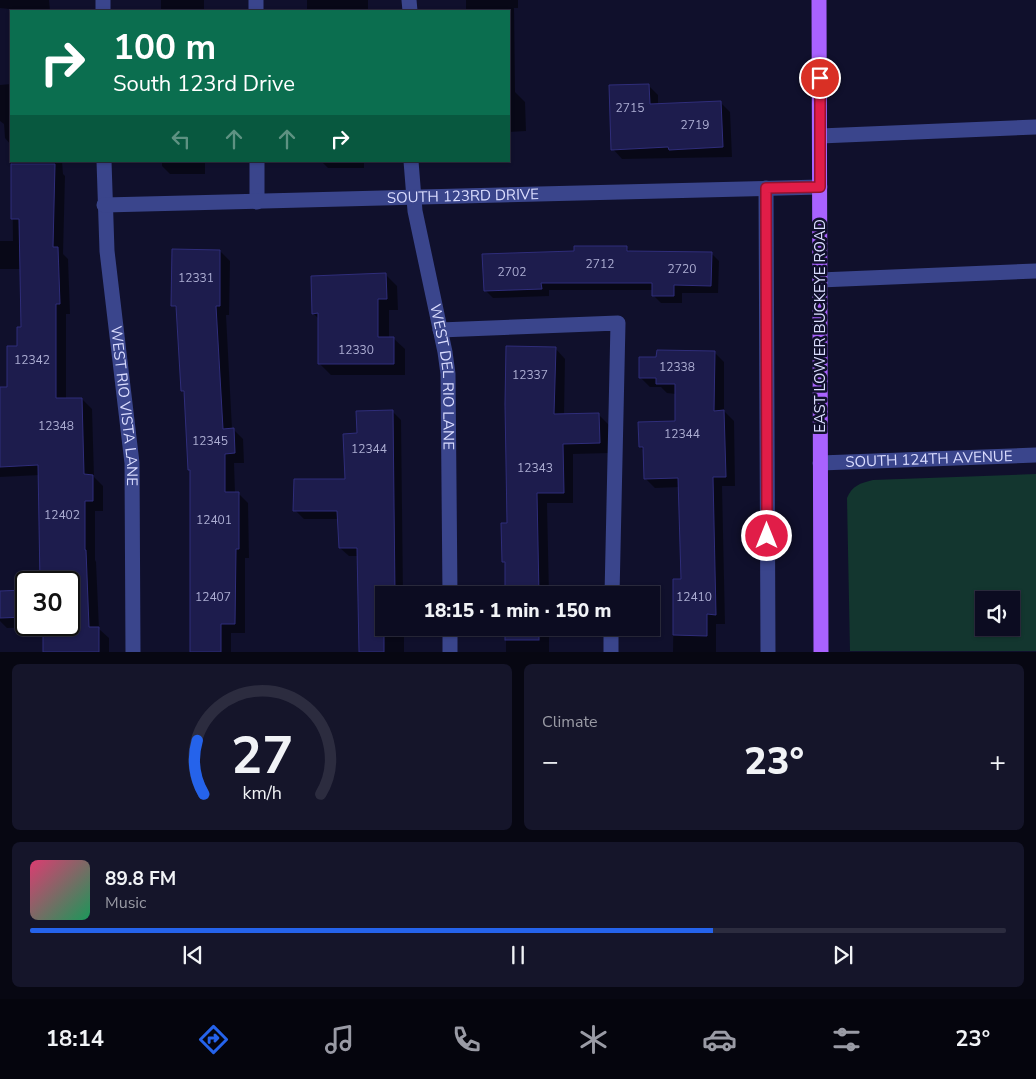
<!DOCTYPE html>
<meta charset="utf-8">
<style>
:root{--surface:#0c0c21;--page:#15152a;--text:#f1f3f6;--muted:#9a9ba5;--line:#2c2c3f;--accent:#2563eb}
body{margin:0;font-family:"Nunito Sans",sans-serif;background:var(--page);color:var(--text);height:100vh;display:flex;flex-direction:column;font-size:19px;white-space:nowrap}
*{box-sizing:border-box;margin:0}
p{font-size:16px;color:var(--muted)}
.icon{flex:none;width:28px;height:28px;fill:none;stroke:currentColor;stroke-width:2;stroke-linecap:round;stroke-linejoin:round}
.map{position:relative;height:652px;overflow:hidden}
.panel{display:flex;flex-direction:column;gap:12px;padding:12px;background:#070712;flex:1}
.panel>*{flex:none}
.hud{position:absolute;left:10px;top:10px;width:500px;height:152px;border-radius:0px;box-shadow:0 1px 4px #0004,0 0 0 1px var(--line);background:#0b6e4f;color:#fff;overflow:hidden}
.fabs{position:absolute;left:975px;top:591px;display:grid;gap:10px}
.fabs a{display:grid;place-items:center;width:45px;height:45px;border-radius:0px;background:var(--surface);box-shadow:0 1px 4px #0004,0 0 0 1px var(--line);font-size:25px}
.speed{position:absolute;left:15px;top:571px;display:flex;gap:10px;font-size:25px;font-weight:700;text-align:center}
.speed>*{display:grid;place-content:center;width:65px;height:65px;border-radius:50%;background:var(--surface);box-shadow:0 1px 4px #0004,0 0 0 1px var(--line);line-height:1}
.speed .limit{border:2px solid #111;border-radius:8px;background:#fff;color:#111}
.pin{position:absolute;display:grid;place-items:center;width:42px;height:42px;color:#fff;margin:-21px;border:2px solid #fff;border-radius:50%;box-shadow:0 1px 5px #0007}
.me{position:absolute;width:55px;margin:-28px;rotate:0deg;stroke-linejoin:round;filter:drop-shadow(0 0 4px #0008)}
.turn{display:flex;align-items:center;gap:18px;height:105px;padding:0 20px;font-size:22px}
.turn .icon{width:65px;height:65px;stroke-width:2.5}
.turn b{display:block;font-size:35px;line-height:42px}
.lanes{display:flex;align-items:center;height:48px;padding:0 20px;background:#0003;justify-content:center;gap:25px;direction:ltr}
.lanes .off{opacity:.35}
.big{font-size:38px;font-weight:800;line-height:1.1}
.panel .widget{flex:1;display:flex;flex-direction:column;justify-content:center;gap:8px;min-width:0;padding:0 18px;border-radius:8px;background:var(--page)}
.panel .dial{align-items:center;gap:0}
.dial svg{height:130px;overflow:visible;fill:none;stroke:var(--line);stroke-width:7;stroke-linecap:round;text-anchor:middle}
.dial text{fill:var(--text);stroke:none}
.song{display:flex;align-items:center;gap:15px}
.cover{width:60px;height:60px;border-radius:8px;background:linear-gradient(135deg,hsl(340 70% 55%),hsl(150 70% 35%))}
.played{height:5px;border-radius:2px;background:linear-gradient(90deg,var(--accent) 70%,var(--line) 70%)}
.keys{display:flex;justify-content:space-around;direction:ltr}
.heat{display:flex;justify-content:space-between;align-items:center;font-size:28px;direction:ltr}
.panel .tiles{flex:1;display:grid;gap:12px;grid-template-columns:1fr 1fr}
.widget:last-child{grid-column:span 2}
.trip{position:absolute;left:375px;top:586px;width:285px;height:50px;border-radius:0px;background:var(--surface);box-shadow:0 1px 4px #0004,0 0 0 1px var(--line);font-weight:800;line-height:50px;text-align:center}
.menu{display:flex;height:80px;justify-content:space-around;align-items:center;background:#05050d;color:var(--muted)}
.menu .icon{width:35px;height:35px}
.menu .active{color:var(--accent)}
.menu b{font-size:22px;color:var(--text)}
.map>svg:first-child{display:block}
.green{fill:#13362f;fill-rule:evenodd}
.shadow{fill:#0007}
.building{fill:#1d1c4d;stroke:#2f2d7a}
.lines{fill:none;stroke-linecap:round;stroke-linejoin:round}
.minor{stroke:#3a458c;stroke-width:15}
.major{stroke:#a962ff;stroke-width:15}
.route-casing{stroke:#92132f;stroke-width:12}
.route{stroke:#e11d48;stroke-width:9}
.labels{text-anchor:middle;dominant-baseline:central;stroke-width:5;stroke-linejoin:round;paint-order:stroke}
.number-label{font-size:12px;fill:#acadd2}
.street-label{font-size:15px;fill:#dbddff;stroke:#10102c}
</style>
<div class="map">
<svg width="1036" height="652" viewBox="0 0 1036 652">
<rect width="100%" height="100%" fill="#10102c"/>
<!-- green -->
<path class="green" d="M 1036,474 L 1036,651 L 850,651 L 847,498 C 852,486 860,483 873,480 ZM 984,600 L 1011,600 L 1011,628 L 984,628 Z"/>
<!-- shadow -->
<g class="shadow">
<path d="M 0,0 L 49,0 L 50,11 L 11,11 L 11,145 L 5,138 L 4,124 L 0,121 L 0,85 L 11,84 L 9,9 L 0,8 Z"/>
<rect x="161" y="0" width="43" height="11"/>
<rect x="307" y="0" width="61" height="11"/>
<path d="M 466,0 L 518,0 L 518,8 L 514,8 L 515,92 L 525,102 L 526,131 L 509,132 L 509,11 L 466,11 Z"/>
<path d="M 648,85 L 658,95 L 658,105 L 720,102 L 730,112 L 732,157 L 622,159 L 613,149 Z"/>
<path d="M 12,161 L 62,161 L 63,174 L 65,176 L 63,254 L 68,259 L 70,314 L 66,314 L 66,399 L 82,399 L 92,409 L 94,477 L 103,486 L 103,511 L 95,511 L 95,560 L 96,562 L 99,629 L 109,638 L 109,652 L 44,652 L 44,627 L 7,628 L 0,621 L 0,592 L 26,591 L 26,625 L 69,625 L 69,582 L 41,582 L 40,475 L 0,477 L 0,388 L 9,388 L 22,328 L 21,269 L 0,269 L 0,241 L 13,241 Z"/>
<path d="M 162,161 L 205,161 L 205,174 L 170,174 L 162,166 Z"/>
<path d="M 321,161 L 364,161 L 364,168 L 328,168 Z"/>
<path d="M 626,247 L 631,252 L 711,253 L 719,261 L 718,293 L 682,293 L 682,303 L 661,303 L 653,295 L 653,290 L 549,290 L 549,296 L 493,298 L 485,290 L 575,252 Z"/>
<path d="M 220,251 L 230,261 L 229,315 L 226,315 L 232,429 L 233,429 L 243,439 L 244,463 L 234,463 L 235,493 L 238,493 L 248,503 L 249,558 L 245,558 L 245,633 L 231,633 L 231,652 L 191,652 L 191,472 L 189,470 L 185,394 L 182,391 L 178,310 L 173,305 Z"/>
<path d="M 386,275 L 397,286 L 398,310 L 389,310 L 389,338 L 393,338 L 405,349 L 405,375 L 331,375 L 319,363 L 319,319 L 313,313 Z"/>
<path d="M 555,348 L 565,359 L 564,415 L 599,415 L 609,425 L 610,453 L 573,454 L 573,503 L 547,503 L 549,595 L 506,595 L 506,565 L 504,562 L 509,524 Z"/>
<path d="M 714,352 L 724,362 L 724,411 L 734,421 L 735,486 L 722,486 L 725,624 L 716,624 L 716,652 L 673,652 L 674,580 L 683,580 L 680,487 L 655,488 L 645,478 L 644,451 L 640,447 L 677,422 L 676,394 L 667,393 L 661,387 L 650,387 L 640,377 L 657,358 Z"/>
<path d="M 392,411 L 401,420 L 403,595 L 384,595 L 384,628 L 404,628 L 404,652 L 359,652 L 358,556 L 349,556 L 340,548 L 339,519 L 304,519 L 295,510 L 346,480 L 358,435 Z"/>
<rect x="506" y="628" width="43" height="24"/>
</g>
<!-- building -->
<g class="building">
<path d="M 649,84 L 650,104 L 721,101 L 723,147 L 669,150 L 668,147 L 611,150 L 609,85 Z"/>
<path d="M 11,164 L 55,164 L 53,247 L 58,247 L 60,304 L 56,304 L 56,398 L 82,398 L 84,474 L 93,475 L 93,501 L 85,501 L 85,550 L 86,550 L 89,627 L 99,627 L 99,652 L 43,652 L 43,627 L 69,627 L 69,582 L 40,582 L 38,465 L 0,467 L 0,387 L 7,387 L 7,346 L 17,346 L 17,327 L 21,327 L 19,219 L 11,219 Z"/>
<path d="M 574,246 L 627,246 L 627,251 L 712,252 L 711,286 L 674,285 L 674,296 L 652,296 L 652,283 L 541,283 L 542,289 L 484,291 L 482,254 L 574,251 Z"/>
<path d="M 172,249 L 220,250 L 220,306 L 216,306 L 223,429 L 234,428 L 235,453 L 225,454 L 225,492 L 239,492 L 239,549 L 236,549 L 235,624 L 221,624 L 221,652 L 190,652 L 190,470 L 188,470 L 184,391 L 181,391 L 176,306 L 171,306 Z"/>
<path d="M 386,273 L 387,299 L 378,299 L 378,337 L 394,337 L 394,364 L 318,364 L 318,313 L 312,314 L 311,276 Z"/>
<path d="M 506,346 L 556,347 L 554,414 L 599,413 L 600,443 L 563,444 L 564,493 L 537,493 L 539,595 L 505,595 L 505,562 L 502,562 L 501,523 L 507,523 L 505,404 Z"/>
<path d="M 657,350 L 715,351 L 714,411 L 724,410 L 726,477 L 713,477 L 716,615 L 707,614 L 707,636 L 673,635 L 673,579 L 681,579 L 678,478 L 644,479 L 643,447 L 639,447 L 638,422 L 675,421 L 675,384 L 656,384 L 656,378 L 639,378 L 639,357 L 656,357 Z"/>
<path d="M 393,410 L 395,595 L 384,595 L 384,652 L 359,652 L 357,548 L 339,548 L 337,511 L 293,511 L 294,479 L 345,479 L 343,434 L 357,433 L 356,411 Z"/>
<path d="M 26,590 L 26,617 L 0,618 L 0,591 Z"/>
<rect x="505" y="628" width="34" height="12"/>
</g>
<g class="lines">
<!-- minor -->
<g class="minor">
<path d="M 103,0 L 103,11"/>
<path d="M 256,0 L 256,11"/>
<path d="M 409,0 L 410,11"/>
<path d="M 820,136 L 1036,127"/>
<path id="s1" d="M 104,161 L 107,251 L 132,463 L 133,652"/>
<path d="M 257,161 L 257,202"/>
<path id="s2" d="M 411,161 L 415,211 L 445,352 L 448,374 L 450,595"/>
<path d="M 766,188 L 768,652"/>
<path id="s3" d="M 104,205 L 820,187"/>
<path d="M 820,280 L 1036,271"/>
<path d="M 440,330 L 618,323 L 612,595"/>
<path id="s4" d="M 820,463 L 1036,455"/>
<path d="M 450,628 L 450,652"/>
<path d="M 611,652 L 611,628"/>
</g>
<!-- major -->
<path class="major" d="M 819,0 L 821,652"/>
</g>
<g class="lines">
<defs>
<path id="route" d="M 767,536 L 766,188 L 820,187 L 820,78"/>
</defs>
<!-- route casing -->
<use href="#route" class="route-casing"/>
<!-- route -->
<use href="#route" class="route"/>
</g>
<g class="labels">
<!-- number labels -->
<g class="number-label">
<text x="630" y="108">2715</text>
<text x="695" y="125">2719</text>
<text x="600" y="264">2712</text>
<text x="682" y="269">2720</text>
<text x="512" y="272">2702</text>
<text x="196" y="278">12331</text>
<text x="356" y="350">12330</text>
<text x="32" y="360">12342</text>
<text x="677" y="367">12338</text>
<text x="530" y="375">12337</text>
<text x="56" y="426">12348</text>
<text x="682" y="434">12344</text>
<text x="210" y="441">12345</text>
<text x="369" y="449">12344</text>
<text x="535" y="468">12343</text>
<text x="62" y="515">12402</text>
<text x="214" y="520">12401</text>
<text x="213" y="597">12407</text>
<text x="694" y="597">12410</text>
</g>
<!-- street labels -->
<g class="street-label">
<text stroke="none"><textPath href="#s3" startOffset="359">SOUTH 123RD DRIVE</textPath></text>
<text transform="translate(820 326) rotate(-90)">EAST LOWER BUCKEYE ROAD</text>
<text stroke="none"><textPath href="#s2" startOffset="219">WEST DEL RIO LANE</textPath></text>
<text stroke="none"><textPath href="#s1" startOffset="246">WEST RIO VISTA LANE</textPath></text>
<text stroke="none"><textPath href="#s4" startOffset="109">SOUTH 124TH AVENUE</textPath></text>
</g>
</g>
</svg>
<div class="fabs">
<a><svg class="icon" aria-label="sound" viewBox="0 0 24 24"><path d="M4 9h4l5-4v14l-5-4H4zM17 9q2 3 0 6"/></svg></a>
</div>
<div class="speed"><div class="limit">30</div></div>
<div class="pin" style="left:820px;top:78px;background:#d93025"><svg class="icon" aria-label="arrive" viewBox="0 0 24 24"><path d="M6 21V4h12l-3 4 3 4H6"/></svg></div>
<svg class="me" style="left:767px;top:536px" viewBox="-20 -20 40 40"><circle r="17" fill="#e11d48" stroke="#fff" stroke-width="3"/><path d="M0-11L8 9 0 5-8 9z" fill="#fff"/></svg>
<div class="trip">18:15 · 1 min · 150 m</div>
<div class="hud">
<div class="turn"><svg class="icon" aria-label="right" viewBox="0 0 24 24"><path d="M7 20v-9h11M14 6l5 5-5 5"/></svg><div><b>100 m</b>South 123rd Drive</div></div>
<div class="lanes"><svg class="icon off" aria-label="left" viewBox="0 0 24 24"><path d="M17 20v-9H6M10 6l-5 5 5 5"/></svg><svg class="icon off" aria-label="ahead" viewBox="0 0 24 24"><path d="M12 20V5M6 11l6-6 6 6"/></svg><svg class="icon off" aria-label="ahead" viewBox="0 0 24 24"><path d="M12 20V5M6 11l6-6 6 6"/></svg><svg class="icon" aria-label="right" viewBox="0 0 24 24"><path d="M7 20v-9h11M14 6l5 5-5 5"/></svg></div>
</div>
</div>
<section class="panel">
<div class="tiles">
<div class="widget dial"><svg viewBox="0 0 100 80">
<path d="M14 69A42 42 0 1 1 86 69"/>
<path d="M14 69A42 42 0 0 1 10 36" stroke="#2563eb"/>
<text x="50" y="56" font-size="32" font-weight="700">27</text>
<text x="50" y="72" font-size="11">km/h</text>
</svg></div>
<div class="widget"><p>Climate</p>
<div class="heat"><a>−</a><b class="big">23°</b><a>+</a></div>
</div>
<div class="widget">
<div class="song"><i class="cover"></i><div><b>89.8 FM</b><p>Music</p></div></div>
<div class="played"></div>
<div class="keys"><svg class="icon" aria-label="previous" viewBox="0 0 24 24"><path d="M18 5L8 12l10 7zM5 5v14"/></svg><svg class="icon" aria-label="pause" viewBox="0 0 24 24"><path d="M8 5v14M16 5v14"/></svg><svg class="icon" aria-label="next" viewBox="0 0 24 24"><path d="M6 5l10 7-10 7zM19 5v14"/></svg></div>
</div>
</div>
</section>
<nav class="menu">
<b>18:14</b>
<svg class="icon active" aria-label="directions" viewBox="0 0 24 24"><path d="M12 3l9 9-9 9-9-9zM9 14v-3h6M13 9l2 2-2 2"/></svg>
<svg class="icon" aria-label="music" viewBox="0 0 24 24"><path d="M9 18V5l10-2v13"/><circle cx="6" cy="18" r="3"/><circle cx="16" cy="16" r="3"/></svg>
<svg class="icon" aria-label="phone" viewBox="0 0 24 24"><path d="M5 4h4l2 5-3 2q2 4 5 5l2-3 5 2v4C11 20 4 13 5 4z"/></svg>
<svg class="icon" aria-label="climate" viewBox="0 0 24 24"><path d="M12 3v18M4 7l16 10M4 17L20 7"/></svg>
<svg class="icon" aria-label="car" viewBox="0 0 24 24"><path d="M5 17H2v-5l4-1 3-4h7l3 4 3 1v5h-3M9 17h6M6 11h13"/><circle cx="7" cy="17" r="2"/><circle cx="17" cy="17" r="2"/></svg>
<svg class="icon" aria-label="filters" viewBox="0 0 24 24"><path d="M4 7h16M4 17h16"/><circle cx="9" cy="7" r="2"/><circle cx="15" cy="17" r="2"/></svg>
<b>23°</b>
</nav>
